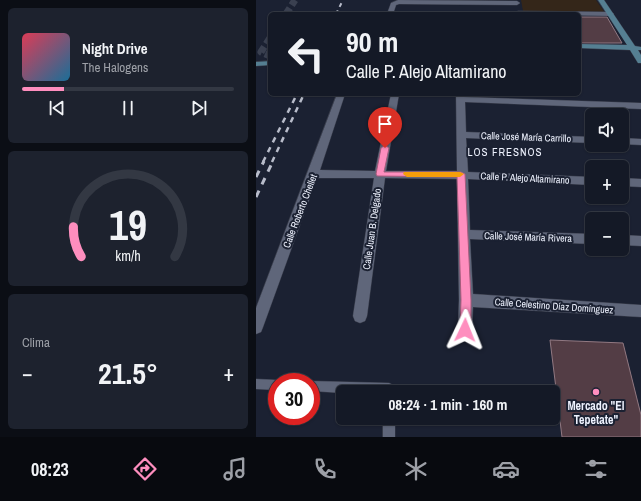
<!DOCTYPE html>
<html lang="es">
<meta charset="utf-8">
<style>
:root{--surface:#141926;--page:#1d222e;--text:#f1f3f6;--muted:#9da0a7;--line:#333843;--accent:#fe8ebe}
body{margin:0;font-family:"Archivo Narrow",sans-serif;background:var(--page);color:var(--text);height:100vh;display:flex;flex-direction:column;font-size:15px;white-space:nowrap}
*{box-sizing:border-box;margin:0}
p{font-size:13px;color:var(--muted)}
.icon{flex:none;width:22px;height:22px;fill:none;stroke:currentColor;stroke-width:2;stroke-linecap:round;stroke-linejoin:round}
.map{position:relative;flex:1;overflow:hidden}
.drawer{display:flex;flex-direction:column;gap:8px;padding:8px;background:#0b0e15;width:256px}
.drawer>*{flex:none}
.guide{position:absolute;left:12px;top:12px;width:313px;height:84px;border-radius:6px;box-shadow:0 1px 3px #0004,0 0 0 1px var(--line);background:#141926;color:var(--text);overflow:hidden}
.fabs{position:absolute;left:329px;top:108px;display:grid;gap:8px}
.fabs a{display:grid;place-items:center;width:44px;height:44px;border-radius:6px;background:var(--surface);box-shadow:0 1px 3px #0004,0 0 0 1px var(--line);font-size:20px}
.speed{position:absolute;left:12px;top:373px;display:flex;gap:8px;font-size:20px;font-weight:700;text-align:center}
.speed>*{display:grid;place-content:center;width:52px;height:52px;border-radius:50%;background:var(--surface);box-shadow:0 1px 3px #0004,0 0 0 1px var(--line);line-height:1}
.speed .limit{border:6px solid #d22;background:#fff;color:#111}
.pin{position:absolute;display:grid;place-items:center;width:34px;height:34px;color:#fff;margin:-41px -17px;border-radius:50% 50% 50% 0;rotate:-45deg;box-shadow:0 0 4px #0007}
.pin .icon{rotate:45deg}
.me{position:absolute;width:44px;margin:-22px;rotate:2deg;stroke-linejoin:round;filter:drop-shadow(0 0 3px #0008)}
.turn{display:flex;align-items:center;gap:14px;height:84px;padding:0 12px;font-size:18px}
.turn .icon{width:52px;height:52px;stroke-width:2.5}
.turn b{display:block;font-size:28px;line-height:34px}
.big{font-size:30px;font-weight:800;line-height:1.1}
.drawer .tile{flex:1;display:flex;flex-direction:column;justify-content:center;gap:6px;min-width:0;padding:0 14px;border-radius:6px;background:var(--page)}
.drawer .dial{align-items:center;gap:0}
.dial svg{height:104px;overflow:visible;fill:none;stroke:var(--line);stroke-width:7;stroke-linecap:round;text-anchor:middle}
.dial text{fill:var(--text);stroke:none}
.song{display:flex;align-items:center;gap:12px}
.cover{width:48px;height:48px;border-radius:6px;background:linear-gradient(135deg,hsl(350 70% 55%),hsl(200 70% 35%))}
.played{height:4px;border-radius:2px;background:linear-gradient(90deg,var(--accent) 20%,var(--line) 20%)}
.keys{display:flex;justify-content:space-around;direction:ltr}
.heat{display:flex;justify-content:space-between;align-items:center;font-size:22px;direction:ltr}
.trip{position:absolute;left:80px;top:385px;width:224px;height:40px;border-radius:6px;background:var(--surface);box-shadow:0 1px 3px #0004,0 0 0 1px var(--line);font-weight:800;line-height:40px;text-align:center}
.tab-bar{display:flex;height:64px;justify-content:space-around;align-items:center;background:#080a0f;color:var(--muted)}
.tab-bar .icon{width:28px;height:28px}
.tab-bar .active{color:var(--accent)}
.tab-bar b{font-size:18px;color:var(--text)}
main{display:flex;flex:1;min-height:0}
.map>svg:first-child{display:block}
.education{fill:#342619}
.building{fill:#533d45;stroke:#927982}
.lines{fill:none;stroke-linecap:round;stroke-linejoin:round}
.secondary-tunnel{stroke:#3a4050;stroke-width:7;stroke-dasharray:7 3.5;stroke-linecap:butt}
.lane-casing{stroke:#393d4b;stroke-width:1}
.street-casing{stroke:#393d4b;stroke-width:1}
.secondary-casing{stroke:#393d4b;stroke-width:1}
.lane{fill:#5f667a;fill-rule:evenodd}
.street{fill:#5f667a;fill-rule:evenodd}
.secondary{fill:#557f92;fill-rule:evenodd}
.rail-far2{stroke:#b8bcca;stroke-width:2;stroke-dasharray:4 4;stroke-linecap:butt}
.rail-far1{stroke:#b8bcca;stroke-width:2.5;stroke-dasharray:5.5 5.5;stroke-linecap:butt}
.rail{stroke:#b8bcca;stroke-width:3;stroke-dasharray:7 7;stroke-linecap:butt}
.route{fill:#fe8ebe;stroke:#a55c7c}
.slow{fill:#f59e0b}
.poi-dot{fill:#fe8ebe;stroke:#1b2132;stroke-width:1.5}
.labels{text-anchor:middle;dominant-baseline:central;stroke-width:4;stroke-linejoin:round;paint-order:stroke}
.street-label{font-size:10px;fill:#edf1fd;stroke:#1b2132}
.neighbourhood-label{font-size:11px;letter-spacing:1px;fill:#edf1fd;stroke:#1b2132}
.near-poi-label{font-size:12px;font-weight:bold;fill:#edf1fd;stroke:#1b2132}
</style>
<main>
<section class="drawer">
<div class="tile">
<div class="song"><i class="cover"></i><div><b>Night Drive</b><p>The Halogens</p></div></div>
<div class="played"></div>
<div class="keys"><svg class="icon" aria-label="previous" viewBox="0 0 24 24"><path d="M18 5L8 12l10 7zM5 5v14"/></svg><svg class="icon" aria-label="pause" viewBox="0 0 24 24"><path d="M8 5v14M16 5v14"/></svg><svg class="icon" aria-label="next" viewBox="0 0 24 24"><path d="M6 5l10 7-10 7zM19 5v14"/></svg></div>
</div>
<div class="tile dial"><svg viewBox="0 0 100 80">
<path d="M14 69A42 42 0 1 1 86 69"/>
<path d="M14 69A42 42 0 0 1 8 46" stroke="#fe8ebe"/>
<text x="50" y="56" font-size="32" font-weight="700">19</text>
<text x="50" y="72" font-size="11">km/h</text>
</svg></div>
<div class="tile"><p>Clima</p>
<div class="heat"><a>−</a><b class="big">21.5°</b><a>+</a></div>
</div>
</section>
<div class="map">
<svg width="385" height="437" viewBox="0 0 385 437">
<rect width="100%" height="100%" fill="#1b2132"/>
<!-- education -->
<path class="education" d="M 265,0 L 340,0 L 349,13 L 267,11 Z"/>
<!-- building -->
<g class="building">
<path d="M 323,17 L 351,17 L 366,43 L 323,43 Z"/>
<path d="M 294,340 L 367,343 L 385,415 L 385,437 L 306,437 Z"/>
</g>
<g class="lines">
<!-- secondary-tunnel -->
<g class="secondary-tunnel">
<path d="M 30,14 L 39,0"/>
<path d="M 14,38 L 5,52 L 14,56"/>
</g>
<defs>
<g id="lane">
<path d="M 0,379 L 21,380 L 25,382 L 21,382 L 21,390 L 0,389 Z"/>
<path d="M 55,381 L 133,383 L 137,385 L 139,392 L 87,393 L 55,391 L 55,382 L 51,382 Z"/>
<rect x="127" y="418" width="12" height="19"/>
</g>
<g id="street">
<path d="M 142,0 L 261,1 L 264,3 L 261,5 L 143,4 L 140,5 L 137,14 L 131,14 L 135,3 Z"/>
<path d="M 262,11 L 355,12 L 358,14 L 355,16 L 259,14 Z"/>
<path d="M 81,94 L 89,94 L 64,170 L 119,171 L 135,94 L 143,94 L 130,171 L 201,171 L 200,94 L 208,94 L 208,97 L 385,103 L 385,109 L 209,102 L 210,132 L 336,137 L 336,143 L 210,138 L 212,172 L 336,177 L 336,185 L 212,179 L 214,230 L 336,234 L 336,244 L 214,239 L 217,294 L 385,305 L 385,317 L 217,307 L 216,330 L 214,335 L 209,337 L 204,335 L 202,330 L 203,300 L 201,179 L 129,178 L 111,316 L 109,321 L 104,323 L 99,321 L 97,316 L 118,178 L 61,178 L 7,327 L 5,332 L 0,334 L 0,308 Z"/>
<path d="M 366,138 L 385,139 L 385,145 L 366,144 Z"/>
<path d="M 366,178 L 385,179 L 385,187 L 366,186 Z"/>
<path d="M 366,235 L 385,236 L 385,246 L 366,245 Z"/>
</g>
<g id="secondary">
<path d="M 342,0 L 348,0 L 379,46 L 385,47 L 385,50 L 382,50 L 385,55 L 385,63 L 382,63 L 374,50 L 323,48 L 323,44 L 371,45 Z"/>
<path d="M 14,61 L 14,65 L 0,66 L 0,62 Z"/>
</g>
</defs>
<!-- lane casing -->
<use href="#lane" class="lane-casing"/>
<!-- street casing -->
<use href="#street" class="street-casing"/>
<!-- secondary casing -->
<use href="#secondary" class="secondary-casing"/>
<!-- lane -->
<use href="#lane" class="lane"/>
<!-- street -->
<use href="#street" class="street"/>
<!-- secondary -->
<use href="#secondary" class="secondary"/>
<!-- rail-far2 -->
<path class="rail-far2" d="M 80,14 L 87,0"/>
<!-- rail-far1 -->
<g class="rail-far1">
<path d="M 7,162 L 41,94"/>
<path d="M 16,162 L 48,94"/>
</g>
<!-- rail -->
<g class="rail">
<path d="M 0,177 L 8,161"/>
<path d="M 0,197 L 17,161"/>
</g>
</g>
<!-- route -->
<path class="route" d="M 129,145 L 133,148 L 128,172 L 205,172 L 209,174 L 215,300 L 215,330 L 213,333 L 209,335 L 205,333 L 204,330 L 205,300 L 201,177 L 121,176 L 120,174 L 125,148 Z"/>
<!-- slow -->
<path class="slow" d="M 148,172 L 204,172 L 208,174 L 204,177 L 151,177 L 147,174 Z"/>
<!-- markers -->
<circle class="poi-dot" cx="340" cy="392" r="4"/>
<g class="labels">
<!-- street labels -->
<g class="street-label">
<text transform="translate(270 137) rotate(2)">Calle José María Carrillo</text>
<text transform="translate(269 178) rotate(3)">Calle P. Alejo Altamirano</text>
<text transform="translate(44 211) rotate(-69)">Calle Roberto Chellet</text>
<text transform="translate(116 229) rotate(-82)">Calle Juan B. Delgado</text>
<text transform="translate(272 237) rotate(2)">Calle José María Rivera</text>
<text transform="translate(298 306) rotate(4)">Calle Celestino Díaz Domínguez</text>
</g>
<!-- neighbourhood labels -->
<g class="neighbourhood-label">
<text x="249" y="152">LOS FRESNOS</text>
</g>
<!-- near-poi labels -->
<g class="near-poi-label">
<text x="340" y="406">Mercado "El<tspan x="340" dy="14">Tepetate"</tspan></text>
</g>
</g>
</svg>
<div class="fabs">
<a><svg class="icon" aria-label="sound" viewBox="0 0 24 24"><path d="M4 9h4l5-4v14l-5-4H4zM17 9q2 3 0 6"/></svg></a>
<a>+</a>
<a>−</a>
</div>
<div class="speed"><div class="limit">30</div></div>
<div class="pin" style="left:129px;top:148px;background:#d93025"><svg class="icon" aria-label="arrive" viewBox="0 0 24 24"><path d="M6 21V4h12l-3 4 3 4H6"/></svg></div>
<svg class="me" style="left:209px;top:330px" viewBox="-20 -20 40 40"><path d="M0-17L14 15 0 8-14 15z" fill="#fe8ebe" stroke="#fff" stroke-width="4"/></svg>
<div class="trip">08:24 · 1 min · 160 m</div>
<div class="guide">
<div class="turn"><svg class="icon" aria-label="left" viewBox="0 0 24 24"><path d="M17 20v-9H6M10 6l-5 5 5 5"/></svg><div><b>90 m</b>Calle P. Alejo Altamirano</div></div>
</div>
</div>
</main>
<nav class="tab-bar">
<b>08:23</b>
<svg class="icon active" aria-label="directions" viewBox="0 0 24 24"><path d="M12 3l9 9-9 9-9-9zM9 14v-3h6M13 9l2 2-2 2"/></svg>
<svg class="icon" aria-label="music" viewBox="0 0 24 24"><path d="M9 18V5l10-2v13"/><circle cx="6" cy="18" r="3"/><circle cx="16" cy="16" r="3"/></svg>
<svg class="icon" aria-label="phone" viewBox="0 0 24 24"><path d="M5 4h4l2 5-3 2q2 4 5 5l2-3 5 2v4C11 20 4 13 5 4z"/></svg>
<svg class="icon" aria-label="climate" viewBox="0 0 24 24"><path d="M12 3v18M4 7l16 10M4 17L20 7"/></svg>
<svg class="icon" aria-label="car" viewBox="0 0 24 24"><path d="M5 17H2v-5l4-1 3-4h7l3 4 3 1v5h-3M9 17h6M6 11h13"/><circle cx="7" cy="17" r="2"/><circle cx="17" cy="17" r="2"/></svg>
<svg class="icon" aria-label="filters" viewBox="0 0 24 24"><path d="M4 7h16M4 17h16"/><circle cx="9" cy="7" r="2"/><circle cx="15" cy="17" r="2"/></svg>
</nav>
